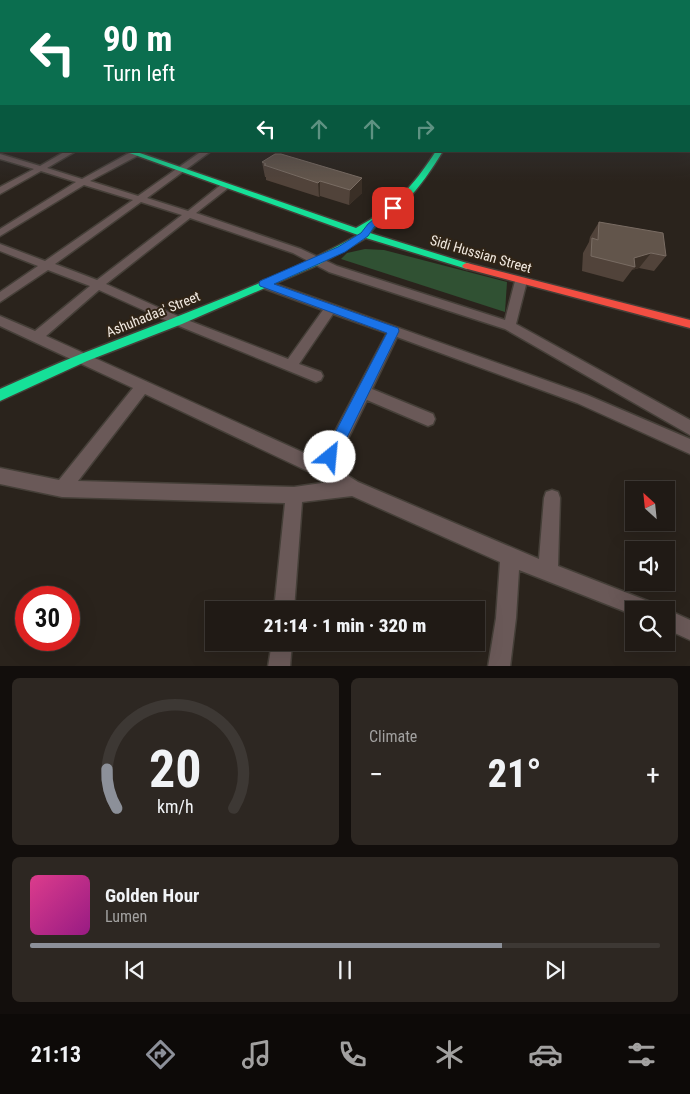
<!DOCTYPE html>
<meta charset="utf-8">
<style>
:root{--surface:#201a15;--page:#2d2722;--text:#f1f3f6;--muted:#a2a1a0;--line:#3d3834;--accent:#8c9099}
body{margin:0;font-family:"Roboto Condensed",sans-serif;background:var(--page);color:var(--text);height:100vh;display:flex;flex-direction:column;font-size:19px;white-space:nowrap}
*{box-sizing:border-box;margin:0}
p{font-size:16px;color:var(--muted)}
.icon{flex:none;width:28px;height:28px;fill:none;stroke:currentColor;stroke-width:2;stroke-linecap:round;stroke-linejoin:round}
.map{position:relative;height:666px;overflow:hidden}
.details{display:flex;flex-direction:column;gap:12px;padding:12px;background:#120e0c;flex:1}
.details>*{flex:none}
.banner{position:absolute;left:0px;top:0px;width:690px;height:152px;box-shadow:0 5px 20px #0002,0 0 0 1px var(--line);background:#0b6e4f;color:#fff;overflow:hidden}
.needle{width:32px;rotate:333deg}
.controls{position:absolute;left:625px;top:481px;display:grid;gap:10px}
.controls a{display:grid;place-items:center;width:50px;height:50px;border-radius:0px;background:var(--surface);box-shadow:0 5px 20px #0002,0 0 0 1px var(--line);font-size:25px}
.speed{position:absolute;left:15px;top:586px;display:flex;gap:10px;font-size:25px;font-weight:700;text-align:center}
.speed>*{display:grid;place-content:center;width:65px;height:65px;border-radius:50%;background:var(--surface);box-shadow:0 5px 20px #0002,0 0 0 1px var(--line);line-height:1}
.speed .limit{border:8px solid #d22;background:#fff;color:#111}
.pin{position:absolute;display:grid;place-items:center;width:42px;height:42px;color:#fff;margin:-21px;border-radius:10px;box-shadow:0 2px 8px #0006}
.me{position:absolute;width:55px;margin:-28px;rotate:28deg;stroke-linejoin:round;filter:drop-shadow(0 0 4px #0008)}
.turn{display:flex;align-items:center;gap:18px;height:105px;padding:0 20px;font-size:22px}
.turn .icon{width:65px;height:65px;stroke-width:2.5}
.turn b{display:block;font-size:35px;line-height:42px}
.lanes{display:flex;align-items:center;height:48px;padding:0 20px;background:#0003;justify-content:center;gap:25px;direction:ltr}
.lanes .off{opacity:.35}
.big{font-size:38px;font-weight:800;line-height:1.1}
.details .card{flex:1;display:flex;flex-direction:column;justify-content:center;gap:8px;min-width:0;padding:0 18px;border-radius:8px;background:var(--page)}
.details .dial{align-items:center;gap:0}
.dial svg{height:130px;overflow:visible;fill:none;stroke:var(--line);stroke-width:7;stroke-linecap:round;text-anchor:middle}
.dial text{fill:var(--text);stroke:none}
.song{display:flex;align-items:center;gap:15px}
.cover{width:60px;height:60px;border-radius:8px;background:linear-gradient(135deg,hsl(330 70% 55%),hsl(310 70% 35%))}
.played{height:5px;border-radius:2px;background:linear-gradient(90deg,var(--accent) 75%,var(--line) 75%)}
.keys{display:flex;justify-content:space-around;direction:ltr}
.heat{display:flex;justify-content:space-between;align-items:center;font-size:28px;direction:ltr}
.details .tiles{flex:1;display:grid;gap:12px;grid-template-columns:1fr 1fr}
.card:last-child{grid-column:span 2}
.trip{position:absolute;left:205px;top:601px;width:280px;height:50px;border-radius:0px;background:var(--surface);box-shadow:0 5px 20px #0002,0 0 0 1px var(--line);font-weight:800;line-height:50px;text-align:center}
.dock{display:flex;height:80px;justify-content:space-around;align-items:center;background:#0d0a08;color:var(--muted)}
.dock .icon{width:35px;height:35px}
.dock .current{color:var(--accent)}
.dock b{font-size:22px;color:var(--text)}
.map>svg:first-child{display:block}
.green{fill:#305133}
.lines{fill:none;stroke-linecap:round;stroke-linejoin:round}
.street-casing{stroke:#453f38;stroke-width:3}
.fast-casing{stroke:#453f38;stroke-width:3}
.jam-casing{stroke:#453f38;stroke-width:3}
.street{fill:#6a5958;fill-rule:evenodd}
.fast{fill:#16e098;fill-rule:evenodd}
.jam{fill:#f24e42;fill-rule:evenodd}
.wall{fill:#51433a}
.shaded-wall{fill:#3a2f26}
.building{fill:#62554b;stroke:#796c63}
.route{fill:#1a73e8;stroke:#114b97}
.labels{text-anchor:middle;dominant-baseline:central;stroke-width:4;stroke-linejoin:round;paint-order:stroke}
.street-label{font-size:14px;fill:#f1e9e0;stroke:#302416}
</style>
<div class="map">
<svg width="690" height="667" viewBox="0 0 690 667">
<rect width="100%" height="100%" fill="#2a231c"/>
<!-- green -->
<path class="green" d="M 365,249 L 384,250 L 507,282 L 505,312 L 341,259 L 347,253 Z"/>
<g class="lines">
<defs>
<g id="street">
<path d="M 66,151 L 76,151 L 47,168 L 82,179 L 131,152 L 137,152 L 137,156 L 90,181 L 138,196 L 202,151 L 211,151 L 147,198 L 188,211 L 222,184 L 228,184 L 228,188 L 196,213 L 301,249 L 337,266 L 505,320 L 515,281 L 517,278 L 525,278 L 527,281 L 516,324 L 690,420 L 690,435 L 505,329 L 329,272 L 293,253 L 190,218 L 106,284 L 182,318 L 288,359 L 323,310 L 260,287 L 258,284 L 264,280 L 587,395 L 690,439 L 690,454 L 577,403 L 397,337 L 372,389 L 433,414 L 435,419 L 433,424 L 428,426 L 367,400 L 334,467 L 358,482 L 539,559 L 544,498 L 546,492 L 552,490 L 558,492 L 560,498 L 558,566 L 653,603 L 656,610 L 634,610 L 634,615 L 519,570 L 516,618 L 510,667 L 488,667 L 496,618 L 500,562 L 352,496 L 302,502 L 294,610 L 274,610 L 285,503 L 62,497 L 0,484 L 0,468 L 59,480 L 133,388 L 0,326 L 0,316 L 35,331 L 90,286 L 48,270 L 0,302 L 0,292 L 38,266 L 0,251 L 0,244 L 45,261 L 133,200 L 84,185 L 0,236 L 0,229 L 76,182 L 41,171 L 0,194 L 0,187 L 34,169 L 0,159 L 0,154 L 40,166 ZM 141,202 L 182,215 L 97,280 L 55,264 ZM 99,290 L 174,324 L 316,382 L 321,380 L 323,376 L 321,372 L 299,364 L 333,314 L 387,333 L 320,460 L 46,336 ZM 145,394 L 318,476 L 329,482 L 294,487 L 78,481 Z"/>
<path d="M 666,609 L 690,620 L 690,640 L 666,629 L 666,610 L 664,610 Z"/>
<path d="M 272,642 L 292,642 L 290,667 L 268,667 Z"/>
</g>
<g id="fast">
<rect x="0" y="90" width="1" height="4"/>
<rect x="689" y="91" width="1" height="4"/>
<path d="M 0,106 L 1,107 L 1,111 L 0,111 Z"/>
<path d="M 124,151 L 134,151 L 356,228 C 394,207 412,188 436,151 L 443,151 C 432,169 420,187 405,202 C 394,213 378,220 370,233 L 470,264 L 472,266 L 467,269 L 366,238 L 320,264 L 182,324 L 87,361 L 0,401 L 0,389 C 27,377 53,365 81,354 C 174,317 270,284 358,235 Z"/>
</g>
<path id="jam" d="M 467,263 L 690,320 L 690,328 L 464,268 L 462,266 L 464,264 Z"/>
</defs>
<!-- street casing -->
<use href="#street" class="street-casing"/>
<!-- fast casing -->
<use href="#fast" class="fast-casing"/>
<!-- jam casing -->
<use href="#jam" class="jam-casing"/>
<!-- street -->
<use href="#street" class="street"/>
<!-- fast -->
<use href="#fast" class="fast"/>
<!-- jam -->
<use href="#jam" class="jam"/>
</g>
<!-- wall -->
<g class="wall">
<path d="M 262,162 L 362,178 L 362,193 L 349,205 L 320,196 L 319,197 L 266,180 L 266,177 L 265,177 Z"/>
<path d="M 599,222 L 666,256 L 654,271 L 639,268 L 632,270 L 623,282 L 582,271 L 583,253 L 589,242 L 590,237 Z"/>
</g>
<!-- shaded-wall -->
<g class="shaded-wall">
<path d="M 362,178 L 362,193 L 349,205 L 350,190 Z"/>
<path d="M 320,181 L 320,196 L 319,197 L 318,183 Z"/>
<path d="M 651,253 L 639,268 L 632,270 L 635,267 L 634,258 Z"/>
</g>
<!-- building -->
<g class="building">
<path d="M 275,154 L 281,154 L 362,178 L 350,190 L 320,181 L 318,183 L 264,165 L 266,164 L 262,162 Z"/>
<path d="M 599,222 L 663,233 L 666,256 L 651,253 L 634,258 L 635,267 L 591,256 L 592,238 L 598,240 Z"/>
</g>
<!-- sky -->
<linearGradient id="sky" x2="0" y2="1"><stop stop-color="#17130f"/><stop offset="0.49" stop-color="#44454b"/><stop offset="1" stop-color="#44454b" stop-opacity="0"/></linearGradient>
<rect width="690" height="181" fill="url(#sky)"/>
<!-- route -->
<path class="route" d="M 390,206 L 398,208 L 374,227 L 368,236 L 345,252 L 274,284 L 398,328 L 399,331 L 335,462 L 330,464 L 325,462 L 323,457 L 325,452 L 387,333 L 260,286 L 259,284 L 260,281 L 338,247 L 361,233 L 368,224 Z"/>
<g class="labels">
<!-- street labels -->
<g class="street-label">
<text transform="translate(481 254) rotate(16)">Sidi Hussian Street</text>
<text transform="translate(153 314) rotate(-22)">Ashuhadaa' Street</text>
</g>
</g>
</svg>
<div class="controls">
<a><svg class="needle" viewBox="-14 -14 28 28"><path d="M0-13l5 13h-10z" fill="#e53935"/><path d="M0 13l5-13h-10z" fill="#a2a1a0"/></svg></a>
<a><svg class="icon" aria-label="sound" viewBox="0 0 24 24"><path d="M4 9h4l5-4v14l-5-4H4zM17 9q2 3 0 6"/></svg></a>
<a><svg class="icon" aria-label="search" viewBox="0 0 24 24"><circle cx="10" cy="10" r="6"/><path d="M15 15l6 6"/></svg></a>
</div>
<div class="speed"><div class="limit">30</div></div>
<div class="pin" style="left:393px;top:208px;background:#d93025"><svg class="icon" aria-label="arrive" viewBox="0 0 24 24"><path d="M6 21V4h12l-3 4 3 4H6"/></svg></div>
<svg class="me" style="left:330px;top:457px" viewBox="-20 -20 40 40"><circle r="19" fill="#fff"/><path d="M0-13L10 11 0 6-10 11z" fill="#1a73e8"/></svg>
<div class="trip">21:14 · 1 min · 320 m</div>
<div class="banner">
<div class="turn"><svg class="icon" aria-label="left" viewBox="0 0 24 24"><path d="M17 20v-9H6M10 6l-5 5 5 5"/></svg><div><b>90 m</b>Turn left</div></div>
<div class="lanes"><svg class="icon" aria-label="left" viewBox="0 0 24 24"><path d="M17 20v-9H6M10 6l-5 5 5 5"/></svg><svg class="icon off" aria-label="ahead" viewBox="0 0 24 24"><path d="M12 20V5M6 11l6-6 6 6"/></svg><svg class="icon off" aria-label="ahead" viewBox="0 0 24 24"><path d="M12 20V5M6 11l6-6 6 6"/></svg><svg class="icon off" aria-label="right" viewBox="0 0 24 24"><path d="M7 20v-9h11M14 6l5 5-5 5"/></svg></div>
</div>
</div>
<section class="details">
<div class="tiles">
<div class="card dial"><svg viewBox="0 0 100 80">
<path d="M14 69A42 42 0 1 1 86 69"/>
<path d="M14 69A42 42 0 0 1 8 45" stroke="#8c9099"/>
<text x="50" y="56" font-size="32" font-weight="700">20</text>
<text x="50" y="72" font-size="11">km/h</text>
</svg></div>
<div class="card"><p>Climate</p>
<div class="heat"><a>−</a><b class="big">21°</b><a>+</a></div>
</div>
<div class="card">
<div class="song"><i class="cover"></i><div><b>Golden Hour</b><p>Lumen</p></div></div>
<div class="played"></div>
<div class="keys"><svg class="icon" aria-label="previous" viewBox="0 0 24 24"><path d="M18 5L8 12l10 7zM5 5v14"/></svg><svg class="icon" aria-label="pause" viewBox="0 0 24 24"><path d="M8 5v14M16 5v14"/></svg><svg class="icon" aria-label="next" viewBox="0 0 24 24"><path d="M6 5l10 7-10 7zM19 5v14"/></svg></div>
</div>
</div>
</section>
<nav class="dock">
<b>21:13</b>
<svg class="icon current" aria-label="directions" viewBox="0 0 24 24"><path d="M12 3l9 9-9 9-9-9zM9 14v-3h6M13 9l2 2-2 2"/></svg>
<svg class="icon" aria-label="music" viewBox="0 0 24 24"><path d="M9 18V5l10-2v13"/><circle cx="6" cy="18" r="3"/><circle cx="16" cy="16" r="3"/></svg>
<svg class="icon" aria-label="phone" viewBox="0 0 24 24"><path d="M5 4h4l2 5-3 2q2 4 5 5l2-3 5 2v4C11 20 4 13 5 4z"/></svg>
<svg class="icon" aria-label="climate" viewBox="0 0 24 24"><path d="M12 3v18M4 7l16 10M4 17L20 7"/></svg>
<svg class="icon" aria-label="car" viewBox="0 0 24 24"><path d="M5 17H2v-5l4-1 3-4h7l3 4 3 1v5h-3M9 17h6M6 11h13"/><circle cx="7" cy="17" r="2"/><circle cx="17" cy="17" r="2"/></svg>
<svg class="icon" aria-label="filters" viewBox="0 0 24 24"><path d="M4 7h16M4 17h16"/><circle cx="9" cy="7" r="2"/><circle cx="15" cy="17" r="2"/></svg>
</nav>
